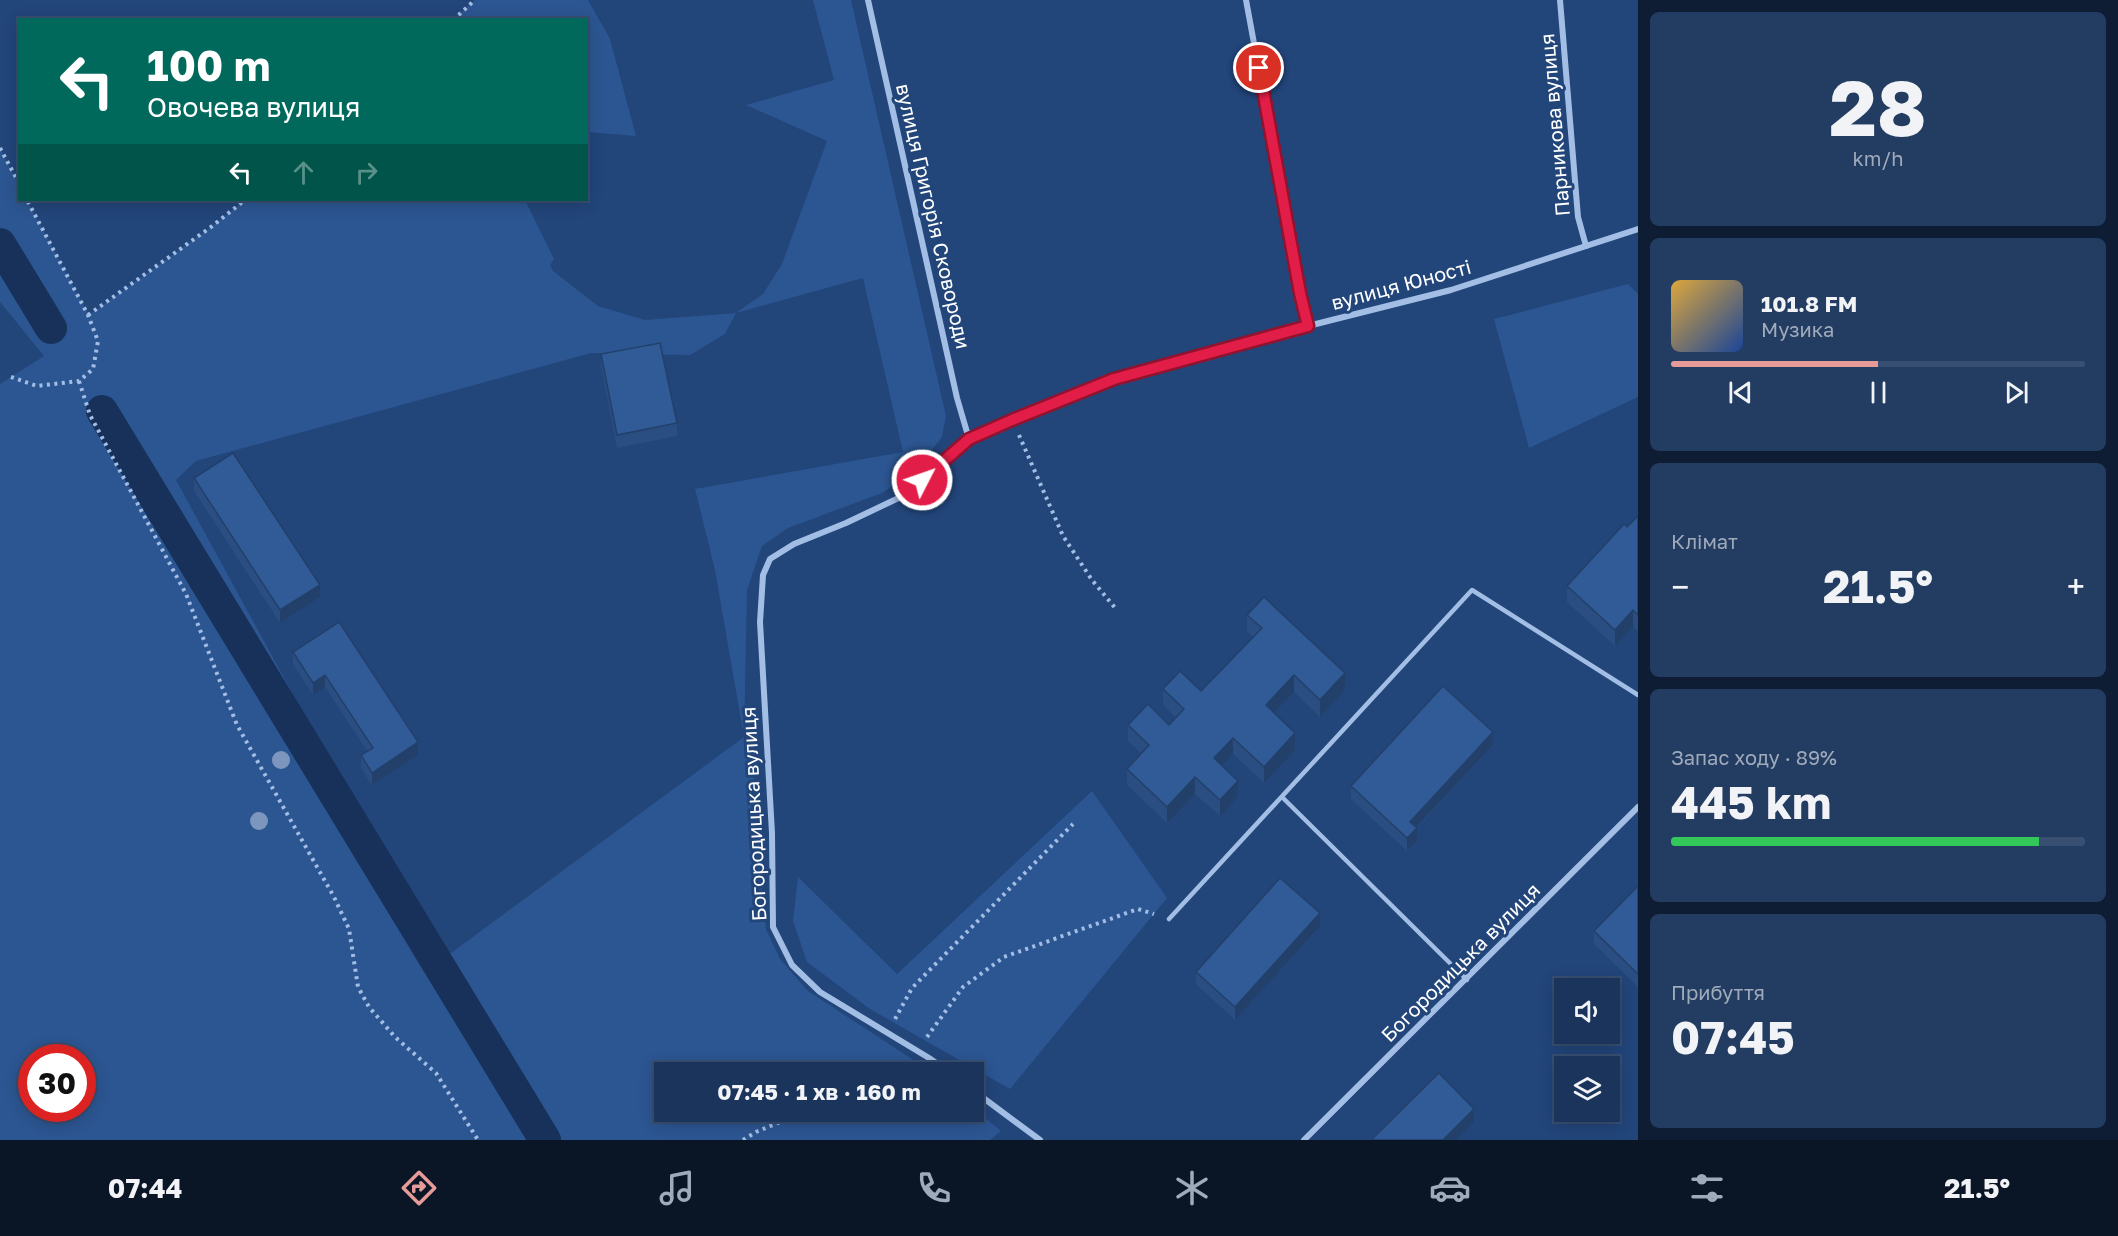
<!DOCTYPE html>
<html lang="uk">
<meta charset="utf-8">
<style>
:root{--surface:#1a345c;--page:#233c62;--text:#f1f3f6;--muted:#9faabb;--line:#384f72;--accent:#e69b98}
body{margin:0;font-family:"Golos Text",sans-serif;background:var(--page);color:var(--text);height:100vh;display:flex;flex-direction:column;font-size:22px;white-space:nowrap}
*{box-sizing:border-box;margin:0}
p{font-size:20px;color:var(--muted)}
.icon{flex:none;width:33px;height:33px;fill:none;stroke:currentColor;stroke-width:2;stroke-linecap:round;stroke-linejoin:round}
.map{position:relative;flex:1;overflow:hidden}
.details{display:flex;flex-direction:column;gap:12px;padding:12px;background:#0e1d33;width:480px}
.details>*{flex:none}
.hud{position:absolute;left:18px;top:18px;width:570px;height:183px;border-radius:0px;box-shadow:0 3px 15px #0003,0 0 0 2px var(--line);background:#00695c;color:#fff;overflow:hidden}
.buttons{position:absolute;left:1554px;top:978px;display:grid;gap:12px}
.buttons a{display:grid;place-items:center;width:66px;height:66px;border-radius:0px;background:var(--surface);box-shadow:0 3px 15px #0003,0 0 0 2px var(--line);font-size:30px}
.speed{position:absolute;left:18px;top:1044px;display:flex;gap:12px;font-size:30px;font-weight:700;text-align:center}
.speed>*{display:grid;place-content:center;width:78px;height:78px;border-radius:50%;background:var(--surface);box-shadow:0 3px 15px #0003,0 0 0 2px var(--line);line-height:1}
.speed .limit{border:9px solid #d22;background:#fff;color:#111}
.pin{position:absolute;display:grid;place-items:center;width:51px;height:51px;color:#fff;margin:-26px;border:3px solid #fff;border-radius:50%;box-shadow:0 2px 6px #0007}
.me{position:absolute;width:66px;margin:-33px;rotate:49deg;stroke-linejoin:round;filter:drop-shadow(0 0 4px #0008)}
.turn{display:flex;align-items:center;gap:21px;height:126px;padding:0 30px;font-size:27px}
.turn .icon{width:78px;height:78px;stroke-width:2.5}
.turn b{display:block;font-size:42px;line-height:51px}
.lanes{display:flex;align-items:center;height:57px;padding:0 30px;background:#0003;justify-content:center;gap:30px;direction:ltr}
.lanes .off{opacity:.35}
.big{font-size:45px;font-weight:700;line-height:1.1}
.details .tile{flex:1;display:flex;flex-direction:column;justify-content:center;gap:9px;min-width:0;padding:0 21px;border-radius:9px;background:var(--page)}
.details .dial{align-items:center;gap:0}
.dial b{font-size:78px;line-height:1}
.song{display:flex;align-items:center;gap:18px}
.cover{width:72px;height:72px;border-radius:9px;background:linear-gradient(135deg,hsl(40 70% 55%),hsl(220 70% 35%))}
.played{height:6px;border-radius:3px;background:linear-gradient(90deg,var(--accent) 50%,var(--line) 50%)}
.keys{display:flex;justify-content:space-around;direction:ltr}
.heat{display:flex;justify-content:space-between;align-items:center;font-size:33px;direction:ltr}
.charge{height:9px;border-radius:4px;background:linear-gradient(90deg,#34c759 89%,var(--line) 0)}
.trip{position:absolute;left:654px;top:1062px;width:330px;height:60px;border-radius:0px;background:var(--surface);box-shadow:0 3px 15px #0003,0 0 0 2px var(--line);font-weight:700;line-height:60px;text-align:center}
.menu{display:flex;height:96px;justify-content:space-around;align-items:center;background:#0a1525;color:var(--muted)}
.menu .icon{width:42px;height:42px}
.menu .on{color:var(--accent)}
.menu b{font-size:27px;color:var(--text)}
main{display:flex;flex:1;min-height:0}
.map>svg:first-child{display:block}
.green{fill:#2c5692;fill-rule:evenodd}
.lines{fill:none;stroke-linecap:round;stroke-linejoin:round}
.canal{stroke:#17315a;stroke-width:32}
.path{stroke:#a3bee5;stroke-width:4;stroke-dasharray:3 4.5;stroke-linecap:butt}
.lane{stroke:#a3bee5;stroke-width:4.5}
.street{stroke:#a3bee5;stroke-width:6}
.tree{fill:#7c96bd}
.wall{fill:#2a4e82}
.shaded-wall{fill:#22406a}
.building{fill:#315b97;stroke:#22406a;stroke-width:1.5}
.route-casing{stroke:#92132f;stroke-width:15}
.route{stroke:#e11d48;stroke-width:10}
.labels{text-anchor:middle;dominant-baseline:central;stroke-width:6;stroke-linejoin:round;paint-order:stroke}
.street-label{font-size:20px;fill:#fff;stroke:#22457a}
</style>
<main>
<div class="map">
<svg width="1638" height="1140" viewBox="0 0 1638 1140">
<rect width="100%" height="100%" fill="#22457a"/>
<!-- green -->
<g class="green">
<path d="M 475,0 L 588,0 L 610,39 L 636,136 L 587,132 L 586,20 L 453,19 Z"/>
<path d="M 813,0 L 851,0 L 946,416 L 942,437 L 916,470 L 882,493 L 788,528 L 762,546 L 747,590 L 744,737 L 762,813 L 762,892 L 766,929 L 780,959 L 808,991 L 918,1063 L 930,1072 L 664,1072 L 664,1112 L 974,1112 L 974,1109 L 1001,1131 L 990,1140 L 0,1140 L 0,384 L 44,356 L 0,302 L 0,148 L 19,185 L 20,200 L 27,200 L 89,315 L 211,227 L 245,200 L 525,200 L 554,259 L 550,265 L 553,271 L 598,306 L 645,320 L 736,313 L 763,294 L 782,264 L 827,141 L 746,105 L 834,80 ZM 863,278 L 903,452 L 695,489 L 715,570 L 744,737 L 439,962 L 176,480 L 196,461 L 591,353 L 690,355 L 725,334 L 736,313 ZM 32,1058 L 82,1058 L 82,1108 L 32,1108 Z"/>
<path d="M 1628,284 L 1638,294 L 1638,397 L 1529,448 L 1494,319 Z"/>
<path d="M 1092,791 L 1167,898 L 1010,1089 L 870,1009 L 807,962 L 793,921 L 798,877 L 897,974 Z"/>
</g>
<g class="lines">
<!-- canal -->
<g class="canal">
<path d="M 0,244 L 51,328"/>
<path d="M 102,411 L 545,1140"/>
</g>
<!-- path -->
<g class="path">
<path d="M 453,20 L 475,0"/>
<path d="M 0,148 L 20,185"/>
<path d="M 88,315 L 211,227 L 245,200"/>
<path d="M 11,377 L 37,386 L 79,381 L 93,369 L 98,341 L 88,315 L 27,200"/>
<path d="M 79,381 L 90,415 L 186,594 L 237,725 L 334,897 L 349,929 L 358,987 L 369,1007 L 395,1037 L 436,1073 L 478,1140"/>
<path d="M 1019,435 L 1063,536 L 1092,580 L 1116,609"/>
<path d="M 895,1019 L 912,988 L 1073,824"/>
<path d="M 927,1037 L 963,987 L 1004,957 L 1138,909 L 1154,914"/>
<path d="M 896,1072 L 909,1067"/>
<path d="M 743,1140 L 756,1132 L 804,1112"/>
</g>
<!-- lane -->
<g class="lane">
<path d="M 1282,797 L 1467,980"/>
<path d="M 1169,919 L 1472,590 L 1638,695"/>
</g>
<!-- street -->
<g class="street">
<path d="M 868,0 L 957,398 L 969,439"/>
<path d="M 1246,0 L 1300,293 L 1308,326"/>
<path d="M 1560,0 L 1578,217 L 1586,246"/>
<path d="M 949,1072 L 929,1058 L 820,992 L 792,965 L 773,927 L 772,833 L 760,622 L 763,575 L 770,559 L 794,544 L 846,523 L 907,494 L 969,439 L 1114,379 L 1308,326 L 1451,290 L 1638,229"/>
<path d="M 974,1091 L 1040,1140"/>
<path d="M 1304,1140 L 1638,807"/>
</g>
</g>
<!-- trees -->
<g class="tree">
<circle cx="281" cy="760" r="9"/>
<circle cx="259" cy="821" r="9"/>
</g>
<!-- wall -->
<g class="wall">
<path d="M 601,354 L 677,423 L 677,436 L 617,448 L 601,367 Z"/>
<path d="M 194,478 L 320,597 L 280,623 L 194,491 Z"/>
<path d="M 1638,516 L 1638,631 L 1633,627 L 1615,646 L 1567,602 L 1567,586 Z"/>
<path d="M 1247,615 L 1345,690 L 1320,717 L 1294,692 L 1274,713 L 1295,750 L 1264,783 L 1233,754 L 1222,766 L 1238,797 L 1220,816 L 1195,794 L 1167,823 L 1127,785 L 1127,769 L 1141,753 L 1128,741 L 1128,725 L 1169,725 L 1176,718 L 1163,705 L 1163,689 L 1201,691 L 1253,637 L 1247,631 Z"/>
<path d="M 339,622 L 418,755 L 372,785 L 361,768 L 361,755 L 367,751 L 325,687 L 313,695 L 293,664 L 293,652 Z"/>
<path d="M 1493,745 L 1417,828 L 1417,841 L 1407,851 L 1351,799 L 1351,786 Z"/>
<path d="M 1638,886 L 1638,987 L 1594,944 L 1594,931 Z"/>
<path d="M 1320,926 L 1235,1020 L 1196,984 L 1196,972 Z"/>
</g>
<!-- shaded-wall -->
<g class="shaded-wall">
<path d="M 320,585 L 320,597 L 280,623 L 280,610 Z"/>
<path d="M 1633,610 L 1633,627 L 1615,646 L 1615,630 Z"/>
<path d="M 1345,673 L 1345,690 L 1320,717 L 1320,700 Z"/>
<path d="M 325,675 L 325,687 L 313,695 L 313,683 Z"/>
<path d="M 1294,675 L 1294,692 L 1266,721 L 1266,705 Z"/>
<path d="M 1493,732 L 1493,745 L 1410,834 L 1410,822 Z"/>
<path d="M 1295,733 L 1295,750 L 1264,783 L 1264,767 Z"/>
<path d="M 1233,738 L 1233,754 L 1214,774 L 1214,758 Z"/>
<path d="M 418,742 L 418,755 L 372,785 L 372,773 Z"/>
<path d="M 1195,777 L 1195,794 L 1167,823 L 1167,807 Z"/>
<path d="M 1238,781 L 1238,797 L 1220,816 L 1220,800 Z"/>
<path d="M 1417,828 L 1417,841 L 1407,851 L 1407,838 Z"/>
<path d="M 1320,913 L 1320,926 L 1235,1020 L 1235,1007 Z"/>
<path d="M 1474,1109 L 1474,1121 L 1456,1140 L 1443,1140 Z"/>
</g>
<!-- building -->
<g class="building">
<path d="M 660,343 L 677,423 L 617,435 L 601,354 Z"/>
<path d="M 233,453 L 320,585 L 280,610 L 194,478 Z"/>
<path d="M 1638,516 L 1638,615 L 1633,610 L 1615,630 L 1567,586 L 1624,524 L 1627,527 Z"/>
<path d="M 1264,597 L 1345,673 L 1320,700 L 1294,675 L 1266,705 L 1295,733 L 1264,767 L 1233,738 L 1214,758 L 1238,781 L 1220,800 L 1195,777 L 1167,807 L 1127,769 L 1149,745 L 1128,725 L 1148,704 L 1169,725 L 1184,709 L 1163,689 L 1180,671 L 1201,691 L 1262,628 L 1247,615 Z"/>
<path d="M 339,622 L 418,742 L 372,773 L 361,755 L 373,748 L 325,675 L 313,683 L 293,652 Z"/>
<path d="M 1443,686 L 1493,732 L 1410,822 L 1417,828 L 1407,838 L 1351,786 Z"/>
<path d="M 1280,878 L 1320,913 L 1235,1007 L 1196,972 Z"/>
<path d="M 1638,886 L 1638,974 L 1594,931 Z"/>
<path d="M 1439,1073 L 1474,1109 L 1443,1140 L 1371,1140 Z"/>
</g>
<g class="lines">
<defs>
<path id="route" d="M 922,480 L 969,439 L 1012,420 L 1114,379 L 1308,326 L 1300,293 L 1259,68"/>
</defs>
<!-- route casing -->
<use href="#route" class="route-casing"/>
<!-- route -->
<use href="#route" class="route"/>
</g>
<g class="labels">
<!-- street labels -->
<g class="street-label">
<text transform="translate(1554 125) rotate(-95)">Парникова вулиця</text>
<text transform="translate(934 216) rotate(77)">вулиця Григорія Сковороди</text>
<text transform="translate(1401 284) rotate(-15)">вулиця Юності</text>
<text transform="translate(753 814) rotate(-93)">Богородицька вулиця</text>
<text transform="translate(1460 962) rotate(-45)">Богородицька вулиця</text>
</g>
</g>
</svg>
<div class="buttons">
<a><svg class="icon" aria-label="sound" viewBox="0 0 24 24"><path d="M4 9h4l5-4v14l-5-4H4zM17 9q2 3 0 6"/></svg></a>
<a><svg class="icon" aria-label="layers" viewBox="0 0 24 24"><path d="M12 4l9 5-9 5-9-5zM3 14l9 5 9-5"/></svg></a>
</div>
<div class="speed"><div class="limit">30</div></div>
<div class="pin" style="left:1259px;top:68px;background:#d93025"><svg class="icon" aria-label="arrive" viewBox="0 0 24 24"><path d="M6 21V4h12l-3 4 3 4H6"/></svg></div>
<svg class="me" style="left:922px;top:480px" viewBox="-20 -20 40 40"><circle r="17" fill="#e11d48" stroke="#fff" stroke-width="3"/><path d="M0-11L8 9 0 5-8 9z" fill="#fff"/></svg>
<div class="trip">07:45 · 1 хв · 160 m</div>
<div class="hud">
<div class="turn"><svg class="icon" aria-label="left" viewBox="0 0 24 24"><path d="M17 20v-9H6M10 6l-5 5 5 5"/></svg><div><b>100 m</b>Овочева вулиця</div></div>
<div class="lanes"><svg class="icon" aria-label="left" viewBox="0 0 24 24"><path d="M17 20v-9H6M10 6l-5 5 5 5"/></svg><svg class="icon off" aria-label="ahead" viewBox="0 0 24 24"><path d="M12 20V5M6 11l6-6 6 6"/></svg><svg class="icon off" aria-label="right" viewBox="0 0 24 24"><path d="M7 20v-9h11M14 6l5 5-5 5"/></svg></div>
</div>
</div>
<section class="details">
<div class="tile dial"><b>28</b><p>km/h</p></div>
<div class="tile">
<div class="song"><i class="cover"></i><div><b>101.8 FM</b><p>Музика</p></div></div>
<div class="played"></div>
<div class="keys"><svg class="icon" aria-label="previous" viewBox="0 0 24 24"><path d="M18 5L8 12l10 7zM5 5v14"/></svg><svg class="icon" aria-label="pause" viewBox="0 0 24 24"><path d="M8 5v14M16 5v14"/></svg><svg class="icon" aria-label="next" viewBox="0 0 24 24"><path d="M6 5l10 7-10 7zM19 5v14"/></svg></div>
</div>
<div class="tile"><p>Клімат</p>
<div class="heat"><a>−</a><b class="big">21.5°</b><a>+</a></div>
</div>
<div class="tile"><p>Запас ходу · 89%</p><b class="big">445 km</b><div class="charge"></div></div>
<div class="tile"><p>Прибуття</p><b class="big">07:45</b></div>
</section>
</main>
<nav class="menu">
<b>07:44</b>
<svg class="icon on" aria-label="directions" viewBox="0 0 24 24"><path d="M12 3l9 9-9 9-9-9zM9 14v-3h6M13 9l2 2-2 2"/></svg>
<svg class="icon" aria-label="music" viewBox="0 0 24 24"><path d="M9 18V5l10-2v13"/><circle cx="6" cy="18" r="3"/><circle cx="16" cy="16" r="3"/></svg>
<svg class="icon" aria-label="phone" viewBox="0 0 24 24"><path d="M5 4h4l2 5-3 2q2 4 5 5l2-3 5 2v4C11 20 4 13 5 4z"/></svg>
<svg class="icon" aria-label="climate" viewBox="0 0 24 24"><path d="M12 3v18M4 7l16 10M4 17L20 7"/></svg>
<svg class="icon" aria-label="car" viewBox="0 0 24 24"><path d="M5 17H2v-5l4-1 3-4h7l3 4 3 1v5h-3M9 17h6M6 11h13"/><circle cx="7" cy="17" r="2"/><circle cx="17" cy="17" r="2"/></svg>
<svg class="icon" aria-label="filters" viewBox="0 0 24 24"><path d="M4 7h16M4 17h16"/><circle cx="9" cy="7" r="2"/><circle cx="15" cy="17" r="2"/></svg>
<b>21.5°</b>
</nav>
